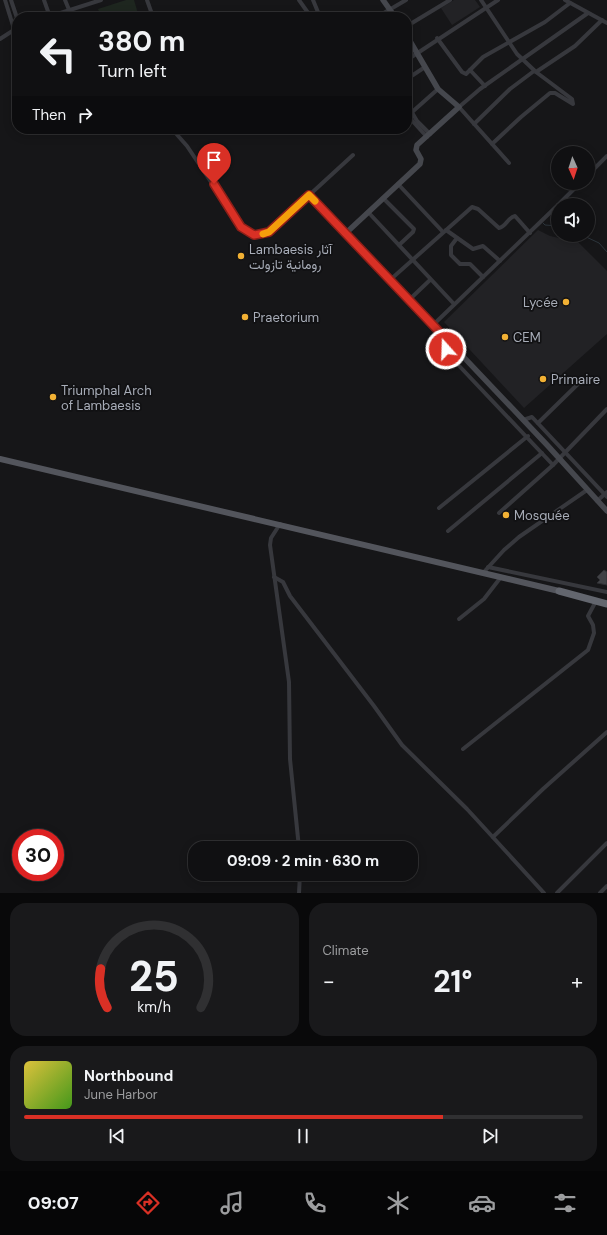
<!DOCTYPE html>
<meta charset="utf-8">
<style>
:root{--surface:#101012;--page:#19191b;--text:#f1f3f6;--muted:#9c9d9f;--line:#303032;--accent:#d93025}
body{margin:0;font-family:"DM Sans",Vazirmatn,sans-serif;background:var(--page);color:var(--text);height:100vh;display:flex;flex-direction:column;font-size:15px;white-space:nowrap}
*{box-sizing:border-box;margin:0}
p{font-size:13px;color:var(--muted)}
.icon{flex:none;width:22px;height:22px;fill:none;stroke:currentColor;stroke-width:2;stroke-linecap:round;stroke-linejoin:round}
.map{position:relative;height:893px;overflow:hidden}
.details{display:flex;flex-direction:column;gap:10px;padding:10px;background:#09090a;flex:1}
.details>*{flex:none}
.banner{position:absolute;left:12px;top:12px;width:400px;height:122px;border-radius:16px;box-shadow:0 2px 10px #0003,0 0 0 1px var(--line);background:#101012;color:var(--text);overflow:hidden}
.needle{width:26px;rotate:177deg}
.buttons{position:absolute;left:551px;top:146px;display:grid;gap:8px}
.buttons a{display:grid;place-items:center;width:44px;height:44px;border-radius:50%;background:var(--surface);box-shadow:0 2px 10px #0003,0 0 0 1px var(--line);font-size:20px}
.speed{position:absolute;left:12px;top:829px;display:flex;gap:8px;font-size:20px;font-weight:700;text-align:center}
.speed>*{display:grid;place-content:center;width:52px;height:52px;border-radius:50%;background:var(--surface);box-shadow:0 2px 10px #0003,0 0 0 1px var(--line);line-height:1}
.speed .limit{border:6px solid #d22;background:#fff;color:#111}
.pin{position:absolute;display:grid;place-items:center;width:34px;height:34px;color:#fff;margin:-41px -17px;border-radius:50% 50% 50% 0;rotate:-45deg;box-shadow:0 0 4px #0007}
.pin .icon{rotate:45deg}
.me{position:absolute;width:44px;margin:-22px;rotate:340deg;stroke-linejoin:round;filter:drop-shadow(0 0 3px #0008)}
.turn{display:flex;align-items:center;gap:14px;height:84px;padding:0 20px;font-size:18px}
.turn .icon{width:52px;height:52px;stroke-width:2.5}
.turn b{display:block;font-size:28px;line-height:34px}
.then{display:flex;align-items:center;height:38px;padding:0 20px;background:#0003;gap:8px;font-size:15px}
.big{font-size:30px;font-weight:700;line-height:1.1}
.details .card{flex:1;display:flex;flex-direction:column;justify-content:center;gap:6px;min-width:0;padding:0 14px;border-radius:16px;background:var(--page)}
.details .dial{align-items:center;gap:0}
.dial svg{height:104px;overflow:visible;fill:none;stroke:var(--line);stroke-width:7;stroke-linecap:round;text-anchor:middle}
.dial text{fill:var(--text);stroke:none}
.song{display:flex;align-items:center;gap:12px}
.cover{width:48px;height:48px;border-radius:6px;background:linear-gradient(135deg,hsl(50 70% 55%),hsl(100 70% 35%))}
.played{height:4px;border-radius:2px;background:linear-gradient(90deg,var(--accent) 75%,var(--line) 75%)}
.keys{display:flex;justify-content:space-around;direction:ltr}
.heat{display:flex;justify-content:space-between;align-items:center;font-size:22px;direction:ltr}
.details .tiles{flex:1;display:grid;gap:10px;grid-template-columns:1fr 1fr}
.card:last-child{grid-column:span 2}
.trip{position:absolute;left:188px;top:841px;width:230px;height:40px;border-radius:16px;background:var(--surface);box-shadow:0 2px 10px #0003,0 0 0 1px var(--line);font-weight:700;line-height:40px;text-align:center}
.tab-bar{display:flex;height:64px;justify-content:space-around;align-items:center;background:#060607;color:var(--muted)}
.tab-bar .icon{width:28px;height:28px}
.tab-bar .on{color:var(--accent)}
.tab-bar b{font-size:18px;color:var(--text)}
.map>svg:first-child{display:block}
.built{fill:#222225}
.green{fill:#1e261f}
.lines{fill:none;stroke-linecap:round;stroke-linejoin:round}
.stream{stroke:#2c353c;stroke-width:1}
.building{fill:#404145;stroke:#303034}
.street{stroke:#37383d;stroke-width:4}
.secondary{stroke:#45474d;stroke-width:5.5}
.primary{stroke:#53555c;stroke-width:6}
.highway{stroke:#63666e;stroke-width:7}
.route-casing{stroke:#8d1f18;stroke-width:10}
.route{stroke:#d93025;stroke-width:7}
.slow{stroke:#f59e0b;stroke-width:7}
.poi-dot{fill:#f2b134;stroke:#111113;stroke-width:1.5}
.labels{text-anchor:middle;dominant-baseline:central;stroke-width:3.5;stroke-linejoin:round;paint-order:stroke}
.poi-label{font-size:13px;fill:#a8adb8;stroke:#111113;text-anchor:start}
</style>
<div class="map">
<svg width="607" height="893" viewBox="0 0 607 893">
<rect width="100%" height="100%" fill="#161618"/>
<!-- built -->
<g class="built">
<path d="M 454,0 L 475,0 L 480,7 L 452,25 L 441,8 Z"/>
<path d="M 538,230 L 550,236 L 578,242 L 607,271 L 607,334 L 524,408 L 444,322 Z"/>
</g>
<!-- green -->
<path class="green" d="M 126,0 L 134,0 L 139,17 L 101,17 L 98,9 Z"/>
<g class="lines">
<!-- stream -->
<g class="stream">
<path d="M 543,223 L 545,225 L 558,226"/>
<path d="M 582,235 L 599,243 L 607,252"/>
</g>
</g>
<!-- building -->
<path class="building" d="M 604,570 L 607,572 L 607,585 L 597,583 L 600,580 L 597,577 Z"/>
<g class="lines">
<!-- street -->
<g class="street">
<path d="M 5,0 L 14,29 L 17,31"/>
<path d="M 11,0 L 17,18"/>
<path d="M 44,0 L 50,17"/>
<path d="M 65,0 L 72,17"/>
<path d="M 147,0 L 153,17"/>
<path d="M 299,0 L 311,17"/>
<path d="M 313,0 L 320,17"/>
<path d="M 481,0 L 517,54 L 536,72 L 575,46 L 602,20"/>
<path d="M 565,0 L 607,23"/>
<path d="M 48,17 L 101,0"/>
<path d="M 377,17 L 406,0"/>
<path d="M 407,26 L 450,0"/>
<path d="M 437,38 L 462,72 L 466,74 L 470,70 L 485,86"/>
<path d="M 0,39 L 17,28"/>
<path d="M 407,60 L 498,0"/>
<path d="M 470,70 L 483,57 L 545,22 L 570,3"/>
<path d="M 407,79 L 425,67"/>
<path d="M 407,104 L 417,121 L 430,134"/>
<path d="M 411,113 L 438,89"/>
<path d="M 407,115 L 427,137"/>
<path d="M 474,124 L 510,89 L 534,71"/>
<path d="M 172,129 L 187,146 L 241,227 L 254,235 L 269,232 L 353,155"/>
<path d="M 492,144 L 521,117 L 550,93 L 555,93 L 573,104 L 572,99 L 536,72"/>
<path d="M 509,163 L 459,107 L 480,89 L 588,13"/>
<path d="M 588,175 L 607,156"/>
<path d="M 398,184 L 443,232"/>
<path d="M 309,195 L 346,233"/>
<path d="M 383,198 L 414,229 L 413,232 L 399,245"/>
<path d="M 558,205 L 580,183"/>
<path d="M 368,212 L 454,304"/>
<path d="M 446,230 L 473,249 L 483,246 L 500,261"/>
<path d="M 457,238 L 451,246 L 451,255 L 460,264 L 470,264 L 483,277"/>
<path d="M 390,280 L 472,207 L 478,209 L 499,228 C 506,227 508,217 515,216 L 530,233"/>
<path d="M 409,300 L 430,280"/>
<path d="M 433,325 L 558,205"/>
<path d="M 450,343 L 446,349 L 447,353 L 553,465"/>
<path d="M 523,420 L 532,417 L 607,497"/>
<path d="M 538,423 L 579,383"/>
<path d="M 597,501 L 607,492"/>
<path d="M 439,508 L 528,436"/>
<path d="M 499,513 L 553,465 L 607,409"/>
<path d="M 280,524 L 271,538 L 270,545 L 289,682 L 290,759 L 299,848"/>
<path d="M 448,531 L 542,453"/>
<path d="M 488,567 L 607,592"/>
<path d="M 483,573 L 504,550 L 519,537 L 587,490"/>
<path d="M 274,577 L 283,582 L 290,596 L 374,706 L 402,745 L 467,809 L 544,893"/>
<path d="M 459,619 L 484,599 L 501,577"/>
<path d="M 463,749 L 588,650 L 594,633 L 593,625 L 588,616 L 596,601"/>
<path d="M 493,837 L 543,789 L 607,732"/>
<path d="M 299,893 L 300,874"/>
<path d="M 557,893 L 607,843"/>
<path d="M 600,893 L 607,886"/>
</g>
<!-- secondary -->
<g class="secondary">
<path d="M 383,0 L 395,17"/>
<path d="M 407,36 L 438,89 L 459,107 L 417,145 L 416,150 L 421,159 L 420,164 L 346,233 L 548,446 L 607,511"/>
</g>
<!-- primary -->
<path class="primary" d="M 0,459 L 559,591"/>
<!-- highway -->
<path class="highway" d="M 559,591 L 607,604"/>
</g>
<g class="lines">
<defs>
<path id="route" d="M 214,184 L 241,227 L 254,235 L 269,232 L 309,195 L 450,343 L 446,349"/>
</defs>
<!-- route casing -->
<use href="#route" class="route-casing"/>
<!-- route -->
<use href="#route" class="route"/>
<!-- slow -->
<path class="slow" d="M 263,234 L 269,232 L 309,195 L 315,201"/>
</g>
<!-- markers -->
<g class="poi-dot">
<circle cx="241" cy="256" r="4"/>
<circle cx="566" cy="302" r="4"/>
<circle cx="245" cy="317" r="4"/>
<circle cx="505" cy="337" r="4"/>
<circle cx="543" cy="379" r="4"/>
<circle cx="53" cy="397" r="4"/>
<circle cx="506" cy="515" r="4"/>
</g>
<g class="labels">
<!-- poi labels -->
<g class="poi-label">
<text x="249" y="249">Lambaesis آثار<tspan x="249" dy="15">رومانية تازولت</tspan></text>
<text x="558" y="302" text-anchor="end">Lycée</text>
<text x="253" y="317">Praetorium</text>
<text x="513" y="337">CEM</text>
<text x="551" y="379">Primaire</text>
<text x="61" y="390">Triumphal Arch<tspan x="61" dy="15">of Lambaesis</tspan></text>
<text x="514" y="515">Mosquée</text>
</g>
</g>
</svg>
<div class="buttons">
<a><svg class="needle" viewBox="-14 -14 28 28"><path d="M0-13l5 13h-10z" fill="#e53935"/><path d="M0 13l5-13h-10z" fill="#9c9d9f"/></svg></a>
<a><svg class="icon" aria-label="sound" viewBox="0 0 24 24"><path d="M4 9h4l5-4v14l-5-4H4zM17 9q2 3 0 6"/></svg></a>
</div>
<div class="speed"><div class="limit">30</div></div>
<div class="pin" style="left:214px;top:184px;background:#d93025"><svg class="icon" aria-label="arrive" viewBox="0 0 24 24"><path d="M6 21V4h12l-3 4 3 4H6"/></svg></div>
<svg class="me" style="left:446px;top:349px" viewBox="-20 -20 40 40"><circle r="17" fill="#d93025" stroke="#fff" stroke-width="3"/><path d="M0-11L8 9 0 5-8 9z" fill="#fff"/></svg>
<div class="trip">09:09 · 2 min · 630 m</div>
<div class="banner">
<div class="turn"><svg class="icon" aria-label="left" viewBox="0 0 24 24"><path d="M17 20v-9H6M10 6l-5 5 5 5"/></svg><div><b>380 m</b>Turn left</div></div>
<div class="then">Then<svg class="icon" aria-label="right" viewBox="0 0 24 24"><path d="M7 20v-9h11M14 6l5 5-5 5"/></svg></div>
</div>
</div>
<section class="details">
<div class="tiles">
<div class="card dial"><svg viewBox="0 0 100 80">
<path d="M14 69A42 42 0 1 1 86 69"/>
<path d="M14 69A42 42 0 0 1 9 39" stroke="#d93025"/>
<text x="50" y="56" font-size="32" font-weight="700">25</text>
<text x="50" y="72" font-size="11">km/h</text>
</svg></div>
<div class="card"><p>Climate</p>
<div class="heat"><a>−</a><b class="big">21°</b><a>+</a></div>
</div>
<div class="card">
<div class="song"><i class="cover"></i><div><b>Northbound</b><p>June Harbor</p></div></div>
<div class="played"></div>
<div class="keys"><svg class="icon" aria-label="previous" viewBox="0 0 24 24"><path d="M18 5L8 12l10 7zM5 5v14"/></svg><svg class="icon" aria-label="pause" viewBox="0 0 24 24"><path d="M8 5v14M16 5v14"/></svg><svg class="icon" aria-label="next" viewBox="0 0 24 24"><path d="M6 5l10 7-10 7zM19 5v14"/></svg></div>
</div>
</div>
</section>
<nav class="tab-bar">
<b>09:07</b>
<svg class="icon on" aria-label="directions" viewBox="0 0 24 24"><path d="M12 3l9 9-9 9-9-9zM9 14v-3h6M13 9l2 2-2 2"/></svg>
<svg class="icon" aria-label="music" viewBox="0 0 24 24"><path d="M9 18V5l10-2v13"/><circle cx="6" cy="18" r="3"/><circle cx="16" cy="16" r="3"/></svg>
<svg class="icon" aria-label="phone" viewBox="0 0 24 24"><path d="M5 4h4l2 5-3 2q2 4 5 5l2-3 5 2v4C11 20 4 13 5 4z"/></svg>
<svg class="icon" aria-label="climate" viewBox="0 0 24 24"><path d="M12 3v18M4 7l16 10M4 17L20 7"/></svg>
<svg class="icon" aria-label="car" viewBox="0 0 24 24"><path d="M5 17H2v-5l4-1 3-4h7l3 4 3 1v5h-3M9 17h6M6 11h13"/><circle cx="7" cy="17" r="2"/><circle cx="17" cy="17" r="2"/></svg>
<svg class="icon" aria-label="filters" viewBox="0 0 24 24"><path d="M4 7h16M4 17h16"/><circle cx="9" cy="7" r="2"/><circle cx="15" cy="17" r="2"/></svg>
</nav>
